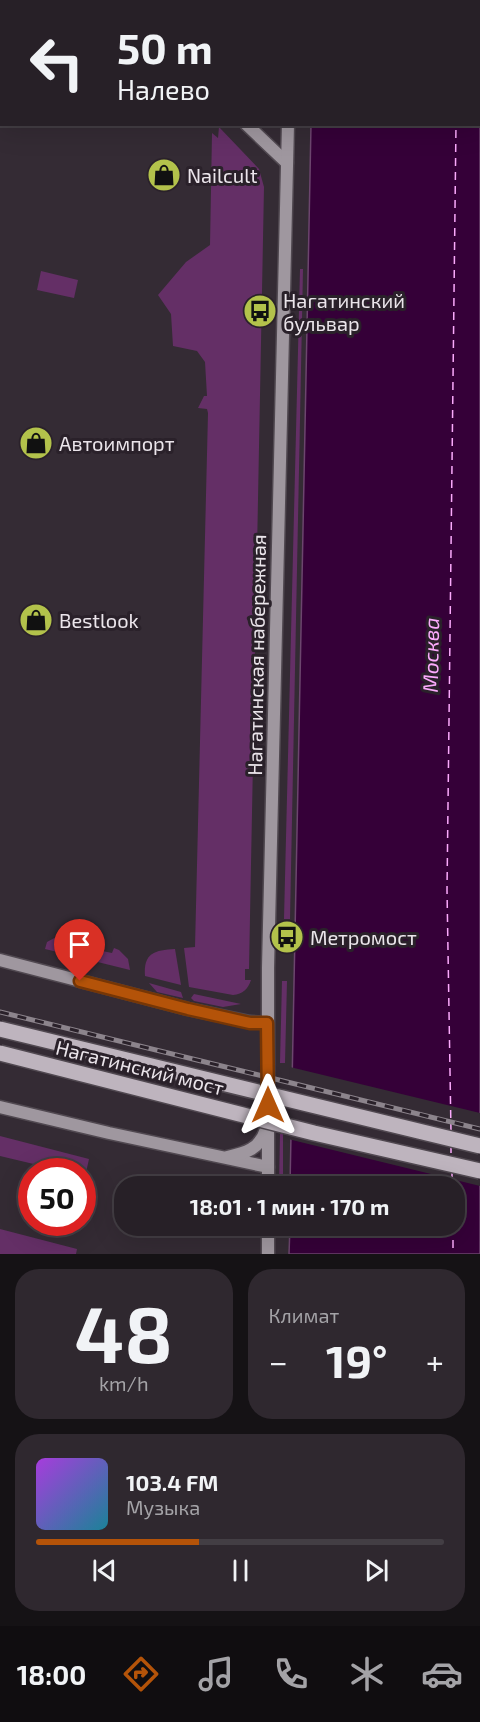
<!DOCTYPE html>
<html lang="ru">
<meta charset="utf-8">
<style>
:root{--surface:#272027;--page:#2f282f;--text:#f1f3f6;--muted:#a4a3a7;--line:#433e44;--accent:#b45309}
body{margin:0;font-family:"Exo 2",sans-serif;background:var(--page);color:var(--text);height:100vh;display:flex;flex-direction:column;font-size:22px;white-space:nowrap}
*{box-sizing:border-box;margin:0}
p{font-size:20px;color:var(--muted)}
.icon{flex:none;width:33px;height:33px;fill:none;stroke:currentColor;stroke-width:2;stroke-linecap:round;stroke-linejoin:round}
.map{position:relative;height:1254px;overflow:hidden}
.sheet{display:flex;flex-direction:column;gap:15px;padding:15px;background:#151215;flex:1}
.sheet>*{flex:none}
.banner{position:absolute;left:0px;top:0px;width:480px;height:126px;box-shadow:0 6px 24px #0002,0 0 0 2px var(--line);background:#272027;color:var(--text);overflow:hidden}
.speed{position:absolute;left:18px;top:1158px;display:flex;gap:12px;font-size:30px;font-weight:700;text-align:center}
.speed>*{display:grid;place-content:center;width:78px;height:78px;border-radius:50%;background:var(--surface);box-shadow:0 6px 24px #0002,0 0 0 2px var(--line);line-height:1}
.speed .limit{border:9px solid #d22;background:#fff;color:#111}
.pin{position:absolute;display:grid;place-items:center;width:51px;height:51px;color:#fff;margin:-62px -26px;border-radius:50% 50% 50% 0;rotate:-45deg;box-shadow:0 0 6px #0007}
.pin .icon{rotate:45deg}
.me{position:absolute;width:66px;margin:-33px;rotate:0deg;stroke-linejoin:round;filter:drop-shadow(0 0 4px #0008)}
.turn{display:flex;align-items:center;gap:21px;height:126px;padding:0 18px;font-size:27px}
.turn .icon{width:78px;height:78px;stroke-width:2.5}
.turn b{display:block;font-size:42px;line-height:51px}
.big{font-size:45px;font-weight:700;line-height:1.1}
.sheet .card{flex:1;display:flex;flex-direction:column;justify-content:center;gap:9px;min-width:0;padding:0 21px;border-radius:24px;background:var(--page)}
.sheet .dial{align-items:center;gap:0}
.dial b{font-size:78px;line-height:1}
.song{display:flex;align-items:center;gap:18px}
.cover{width:72px;height:72px;border-radius:9px;background:linear-gradient(135deg,hsl(280 70% 55%),hsl(190 70% 35%))}
.played{height:6px;border-radius:3px;background:linear-gradient(90deg,var(--accent) 40%,var(--line) 40%)}
.keys{display:flex;justify-content:space-around;direction:ltr}
.heat{display:flex;justify-content:space-between;align-items:center;font-size:33px;direction:ltr}
.sheet .tiles{flex:1;display:grid;gap:15px;grid-template-columns:1fr 1fr}
.card:last-child{grid-column:span 2}
.trip{position:absolute;left:114px;top:1176px;width:351px;height:60px;border-radius:24px;background:var(--surface);box-shadow:0 6px 24px #0002,0 0 0 2px var(--line);font-weight:700;line-height:60px;text-align:center}
.tabs{display:flex;height:96px;justify-content:space-around;align-items:center;background:#100d10;color:var(--muted)}
.tabs .icon{width:42px;height:42px}
.tabs .selected{color:var(--accent)}
.tabs b{font-size:27px;color:var(--text)}
.map>svg:first-child{display:block}
.green{fill:#642f66}
.water{fill:#350038;stroke:#6c456e;stroke-width:1.5}
.pier{fill:#342b34}
.lines{fill:none;stroke-linecap:round;stroke-linejoin:round}
.ferry{stroke:#fbaafc;stroke-width:1.5;stroke-dasharray:8 6;stroke-linecap:butt}
.secondary-casing{stroke:#514951;stroke-width:15}
.secondary{stroke:#9f979f;stroke-width:12}
.rail-casing{stroke:#8c848c;stroke-width:5}
.rail{stroke:#2a212a;stroke-width:3;stroke-dasharray:9;stroke-linecap:butt}
.primary-bridge-casing{stroke:#514951;stroke-width:18;stroke-linecap:butt}
.primary-bridge{stroke:#beb4be;stroke-width:15}
.route-casing{stroke:#753606;stroke-width:15}
.route{stroke:#b45309;stroke-width:10}
.labels{text-anchor:middle;dominant-baseline:central;stroke-width:6;stroke-linejoin:round;paint-order:stroke}
.poi-label{font-size:20px;fill:#ebe5eb;stroke:#2a212a;text-anchor:start}
.street-label{font-size:20px;fill:#ebe5eb;stroke:#2a212a}
.water-label{font-size:21px;font-style:italic;fill:#fbaafc;stroke:#2a212a}
</style>
<div class="map">
<svg width="480" height="1254" viewBox="0 0 480 1254">
<rect width="100%" height="100%" fill="#342b34"/>
<!-- green -->
<g class="green">
<path d="M 219,127 L 259,169 L 264,187 L 249,969 L 245,969 L 245,980 L 251,980 C 248,989 243,994 233,995 L 189,987 L 184,948 L 195,947 L 208,413 L 207,409 L 198,408 L 204,396 L 207,396 L 205,362 L 197,351 L 173,346 L 171,314 L 158,295 L 186,262 L 210,245 L 212,133 L 218,138 Z"/>
<path d="M 300,269 L 303,269 L 290,919 L 284,919 Z"/>
<path d="M 41,271 L 78,280 L 74,298 L 37,290 Z"/>
<path d="M 58,936 L 60,937 L 59,942 L 112,953 L 114,948 L 119,950 L 128,959 L 130,970 L 45,949 L 47,942 Z"/>
<path d="M 175,949 L 181,985 L 145,976 C 143,953 155,950 175,949 Z"/>
<path d="M 282,981 L 287,981 L 285,1063 L 280,1063 Z"/>
<path d="M 149,983 L 181,992 L 183,998 L 157,992 Z"/>
<path d="M 194,994 L 241,1004 L 223,1007 L 194,1001 L 191,998 Z"/>
<path d="M 280,1134 L 283,1134 L 283,1186 L 279,1186 Z"/>
<path d="M 0,1136 L 89,1159 L 85,1177 L 83,1176 L 82,1172 L 63,1171 L 0,1156 Z"/>
<path d="M 0,1229 L 77,1249 L 76,1254 L 0,1254 Z"/>
</g>
<!-- water -->
<path class="water" d="M 314,0 L 480,0 L 480,1254 L 289,1254 L 290,1226 L 454,1226 L 454,1186 L 290,1186 L 311,125 L 478,124 L 478,2 Z"/>
<!-- pier -->
<path class="pier" d="M 290,1067 L 480,1113 L 480,1186 L 288,1139 Z"/>
<g class="lines">
<!-- ferry -->
<g class="ferry">
<path d="M 458,2 L 458,0"/>
<path d="M 451,1132 L 447,890 L 456,124"/>
<path d="M 451,1145 L 451,1159"/>
<path d="M 452,1172 L 452,1186"/>
<path d="M 453,1226 L 453,1254"/>
</g>
<defs>
<g id="secondary">
<path d="M 117,0 L 119,2"/>
<path d="M 290,2 L 290,0"/>
<path d="M 246,124 L 287,163"/>
<path d="M 0,960 L 188,1009 L 250,1022 L 267,1023"/>
<path d="M 0,1107 L 109,1133 L 268,1167"/>
<path d="M 227,1157 C 246,1153 260,1149 266,1129"/>
<path d="M 268,1186 L 268,968 L 288,124"/>
<path d="M 268,1254 L 268,1226"/>
</g>
</defs>
<!-- secondary casing -->
<use href="#secondary" class="secondary-casing"/>
<!-- secondary -->
<use href="#secondary" class="secondary"/>
<defs>
<path id="rail" d="M 0,1012 L 480,1129"/>
</defs>
<!-- rail casing -->
<use href="#rail" class="rail-casing"/>
<!-- rail -->
<use href="#rail" class="rail"/>
<defs>
<g id="primary-bridge">
<path d="M 0,1029 L 480,1146"/>
<path d="M 0,1053 L 314,1133 L 480,1171"/>
</g>
</defs>
<!-- primary-bridge casing -->
<use href="#primary-bridge" class="primary-bridge-casing"/>
<!-- primary-bridge -->
<use href="#primary-bridge" class="primary-bridge"/>
</g>
<g class="lines">
<defs>
<path id="route" d="M 80,981 L 188,1009 L 250,1023 L 267,1023 L 268,1105"/>
</defs>
<!-- route casing -->
<use href="#route" class="route-casing"/>
<!-- route -->
<use href="#route" class="route"/>
</g>
<!-- icons -->
<defs>
<symbol id="shop-disc" viewBox="-11 -11 22 22"><circle r="9.5" fill="#b3c24b" stroke="#2a212a"/><path d="M-5-2.5h2.3a2.7 3.5 0 0 1 5.4 0H5L5.5 6h-11ZM-1.5-2.5h3a1.5 2.3 0 0 0-3 0Z" fill="#111"/></symbol>
<symbol id="bus-disc" viewBox="-11 -11 22 22"><circle r="9.5" fill="#b3c24b" stroke="#2a212a"/><path d="M-5-6H5V4H4V6H2V4H-2V6H-4V4H-5ZM-3.5-4V0h7V-4ZM-3.5 1.2v1.5H-2V1.2ZM2 1.2v1.5H3.5V1.2Z" fill="#111"/></symbol>
</defs>
<g fill-rule="evenodd">
<use href="#shop-disc" x="145" y="156" width="38" height="38"/>
<use href="#bus-disc" x="241" y="292" width="38" height="38"/>
<use href="#shop-disc" x="17" y="424" width="38" height="38"/>
<use href="#shop-disc" x="17" y="601" width="38" height="38"/>
<use href="#bus-disc" x="268" y="918" width="38" height="38"/>
</g>
<g class="labels">
<!-- poi labels -->
<g class="poi-label">
<text x="187" y="175">Nailcult</text>
<text x="283" y="300">Нагатинский<tspan x="283" dy="23">бульвар</tspan></text>
<text x="59" y="443">Автоимпорт</text>
<text x="59" y="620">Bestlook</text>
<text x="310" y="937">Метромост</text>
</g>
<!-- street labels -->
<g class="street-label">
<text transform="translate(256 655) rotate(-89)">Нагатинская набережная</text>
<text transform="translate(140 1067) rotate(14)">Нагатинский мост</text>
</g>
<!-- water labels -->
<g class="water-label">
<text transform="translate(430 655) rotate(-89)">Москва</text>
</g>
</g>
</svg>
<div class="speed"><div class="limit">50</div></div>
<div class="pin" style="left:80px;top:981px;background:#d93025"><svg class="icon" aria-label="arrive" viewBox="0 0 24 24"><path d="M6 21V4h12l-3 4 3 4H6"/></svg></div>
<svg class="me" style="left:268px;top:1105px" viewBox="-20 -20 40 40"><path d="M0-17L14 15 0 8-14 15z" fill="#b45309" stroke="#fff" stroke-width="4"/></svg>
<div class="trip">18:01 · 1 мин · 170 m</div>
<div class="banner">
<div class="turn"><svg class="icon" aria-label="left" viewBox="0 0 24 24"><path d="M17 20v-9H6M10 6l-5 5 5 5"/></svg><div><b>50 m</b>Налево</div></div>
</div>
</div>
<section class="sheet">
<div class="tiles">
<div class="card dial"><b>48</b><p>km/h</p></div>
<div class="card"><p>Климат</p>
<div class="heat"><a>−</a><b class="big">19°</b><a>+</a></div>
</div>
<div class="card">
<div class="song"><i class="cover"></i><div><b>103.4 FM</b><p>Музыка</p></div></div>
<div class="played"></div>
<div class="keys"><svg class="icon" aria-label="previous" viewBox="0 0 24 24"><path d="M18 5L8 12l10 7zM5 5v14"/></svg><svg class="icon" aria-label="pause" viewBox="0 0 24 24"><path d="M8 5v14M16 5v14"/></svg><svg class="icon" aria-label="next" viewBox="0 0 24 24"><path d="M6 5l10 7-10 7zM19 5v14"/></svg></div>
</div>
</div>
</section>
<nav class="tabs">
<b>18:00</b>
<svg class="icon selected" aria-label="directions" viewBox="0 0 24 24"><path d="M12 3l9 9-9 9-9-9zM9 14v-3h6M13 9l2 2-2 2"/></svg>
<svg class="icon" aria-label="music" viewBox="0 0 24 24"><path d="M9 18V5l10-2v13"/><circle cx="6" cy="18" r="3"/><circle cx="16" cy="16" r="3"/></svg>
<svg class="icon" aria-label="phone" viewBox="0 0 24 24"><path d="M5 4h4l2 5-3 2q2 4 5 5l2-3 5 2v4C11 20 4 13 5 4z"/></svg>
<svg class="icon" aria-label="climate" viewBox="0 0 24 24"><path d="M12 3v18M4 7l16 10M4 17L20 7"/></svg>
<svg class="icon" aria-label="car" viewBox="0 0 24 24"><path d="M5 17H2v-5l4-1 3-4h7l3 4 3 1v5h-3M9 17h6M6 11h13"/><circle cx="7" cy="17" r="2"/><circle cx="17" cy="17" r="2"/></svg>
</nav>
